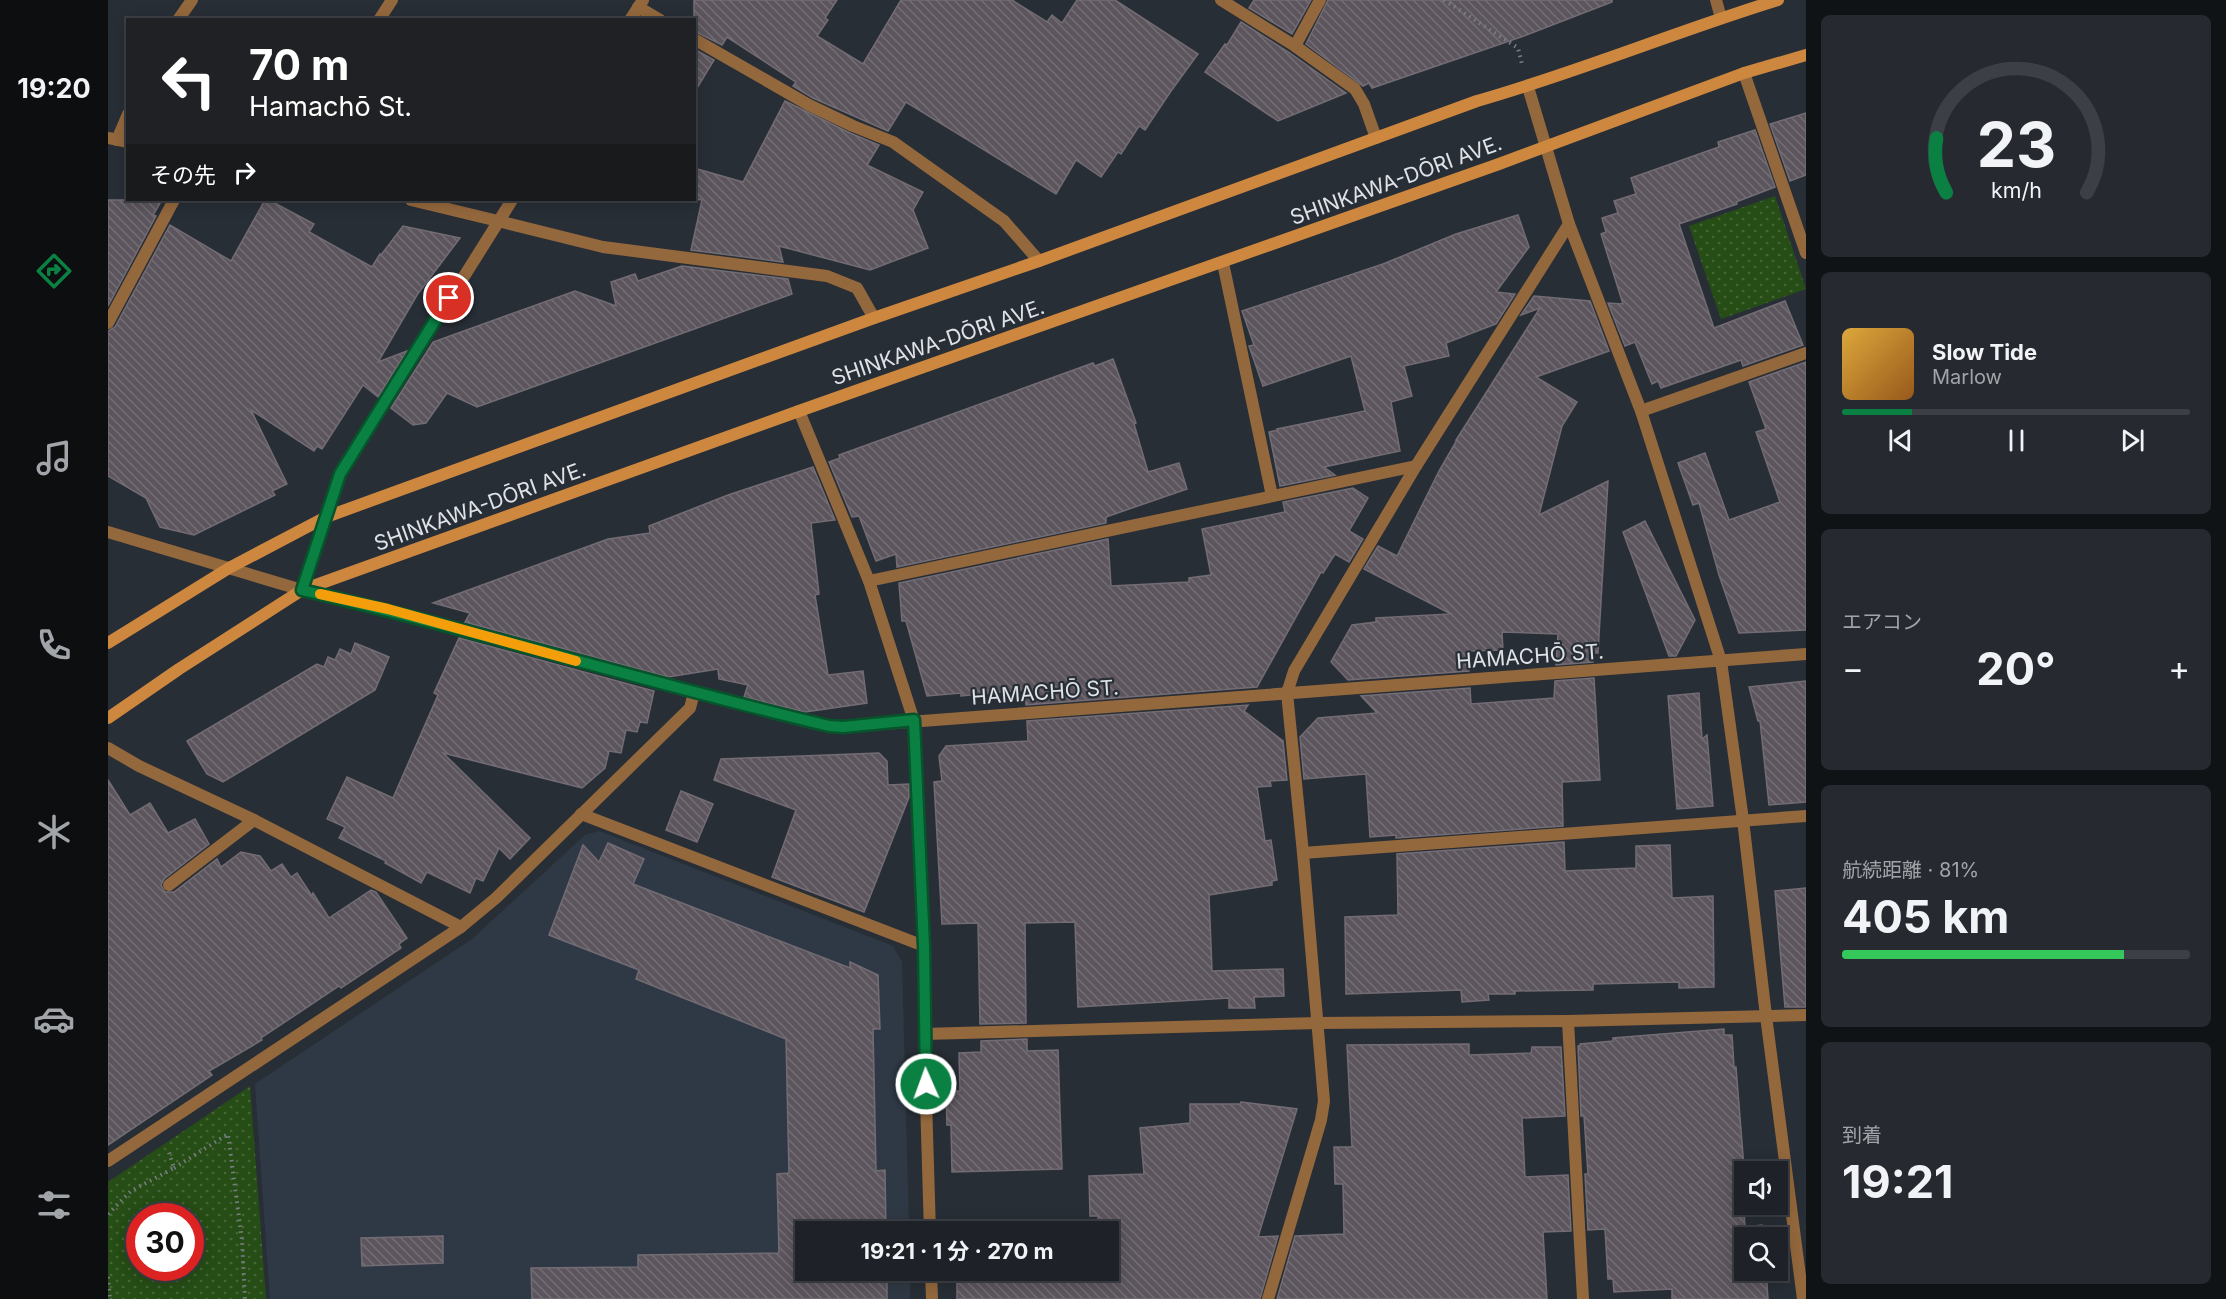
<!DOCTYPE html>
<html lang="ja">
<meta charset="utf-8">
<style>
:root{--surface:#1e2228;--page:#262a30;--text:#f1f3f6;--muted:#a1a4a8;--line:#3c3f45;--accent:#0b8043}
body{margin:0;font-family:Inter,"Noto Sans JP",sans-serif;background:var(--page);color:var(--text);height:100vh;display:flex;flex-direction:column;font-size:22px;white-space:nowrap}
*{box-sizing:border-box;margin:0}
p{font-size:20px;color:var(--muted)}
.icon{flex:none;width:33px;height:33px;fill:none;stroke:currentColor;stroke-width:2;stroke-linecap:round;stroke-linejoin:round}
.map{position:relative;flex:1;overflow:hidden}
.side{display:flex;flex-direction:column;gap:15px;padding:15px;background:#101316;width:420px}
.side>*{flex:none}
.banner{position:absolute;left:18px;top:18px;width:570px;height:183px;border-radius:0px;box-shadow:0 3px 15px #0003,0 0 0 2px var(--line);background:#202124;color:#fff;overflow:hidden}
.fabs{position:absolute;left:1626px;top:1161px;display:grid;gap:12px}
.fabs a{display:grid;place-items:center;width:54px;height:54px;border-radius:0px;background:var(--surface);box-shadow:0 3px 15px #0003,0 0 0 2px var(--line);font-size:30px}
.speed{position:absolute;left:18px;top:1203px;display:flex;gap:12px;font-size:30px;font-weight:700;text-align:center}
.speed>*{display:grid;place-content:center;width:78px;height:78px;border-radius:50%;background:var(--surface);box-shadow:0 3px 15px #0003,0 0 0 2px var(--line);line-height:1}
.speed .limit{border:9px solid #d22;background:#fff;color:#111}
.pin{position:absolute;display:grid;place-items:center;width:51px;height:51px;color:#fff;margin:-26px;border:3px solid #fff;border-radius:50%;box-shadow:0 2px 6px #0007}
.me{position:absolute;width:66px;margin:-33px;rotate:358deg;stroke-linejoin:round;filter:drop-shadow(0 0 4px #0008)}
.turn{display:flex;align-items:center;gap:21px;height:126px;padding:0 24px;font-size:27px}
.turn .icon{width:78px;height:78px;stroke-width:2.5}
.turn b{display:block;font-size:42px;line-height:51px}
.then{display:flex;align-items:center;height:57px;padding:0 24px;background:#0003;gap:12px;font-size:22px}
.big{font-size:45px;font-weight:700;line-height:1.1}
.side .widget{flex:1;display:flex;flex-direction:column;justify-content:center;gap:9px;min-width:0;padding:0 21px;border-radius:9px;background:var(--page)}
.side .dial{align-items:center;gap:0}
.dial svg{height:156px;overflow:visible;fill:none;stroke:var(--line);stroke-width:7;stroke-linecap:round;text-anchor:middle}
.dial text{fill:var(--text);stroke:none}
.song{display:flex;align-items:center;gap:18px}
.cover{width:72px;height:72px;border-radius:9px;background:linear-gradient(135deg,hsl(40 70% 55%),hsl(30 70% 35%))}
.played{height:6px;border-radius:3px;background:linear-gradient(90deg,var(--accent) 20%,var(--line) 20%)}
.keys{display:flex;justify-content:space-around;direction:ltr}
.heat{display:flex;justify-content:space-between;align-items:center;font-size:33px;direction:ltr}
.charge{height:9px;border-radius:4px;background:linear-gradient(90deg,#34c759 81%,var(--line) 0)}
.trip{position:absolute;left:687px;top:1221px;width:324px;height:60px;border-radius:0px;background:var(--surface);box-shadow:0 3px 15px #0003,0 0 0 2px var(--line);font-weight:700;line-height:60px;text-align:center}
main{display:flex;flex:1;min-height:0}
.menu{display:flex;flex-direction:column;width:108px;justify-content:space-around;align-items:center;background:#0c0e10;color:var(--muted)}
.menu .icon{width:42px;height:42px}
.menu .on{color:var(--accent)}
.menu b{font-size:27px;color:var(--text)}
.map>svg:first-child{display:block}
.built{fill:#2f3945}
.park{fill:url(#park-dots);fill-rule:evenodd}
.building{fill:url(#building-back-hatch);stroke:#736c74;stroke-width:1.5}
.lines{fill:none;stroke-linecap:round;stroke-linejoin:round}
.path{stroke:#7a7f85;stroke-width:4;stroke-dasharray:1.5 4.5;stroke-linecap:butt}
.service{stroke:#94683d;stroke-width:12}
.minor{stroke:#94683d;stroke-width:12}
.tertiary{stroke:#94683d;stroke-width:12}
.secondary{stroke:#cd873f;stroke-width:12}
.route-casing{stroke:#07532c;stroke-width:15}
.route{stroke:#0b8043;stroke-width:10}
.slow{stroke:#f59e0b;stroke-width:10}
.labels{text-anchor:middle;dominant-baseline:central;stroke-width:4.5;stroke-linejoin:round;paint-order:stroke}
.street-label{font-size:21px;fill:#dfe3e8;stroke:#282e36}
</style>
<main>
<nav class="menu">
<b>19:20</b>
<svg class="icon on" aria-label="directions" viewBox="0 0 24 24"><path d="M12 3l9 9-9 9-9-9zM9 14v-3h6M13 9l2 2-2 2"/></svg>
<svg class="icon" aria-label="music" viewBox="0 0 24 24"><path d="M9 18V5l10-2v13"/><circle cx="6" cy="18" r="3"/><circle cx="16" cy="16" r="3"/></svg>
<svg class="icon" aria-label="phone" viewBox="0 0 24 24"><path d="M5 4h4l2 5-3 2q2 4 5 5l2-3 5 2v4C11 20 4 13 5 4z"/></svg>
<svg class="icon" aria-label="climate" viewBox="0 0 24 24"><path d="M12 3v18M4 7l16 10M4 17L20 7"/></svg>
<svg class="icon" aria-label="car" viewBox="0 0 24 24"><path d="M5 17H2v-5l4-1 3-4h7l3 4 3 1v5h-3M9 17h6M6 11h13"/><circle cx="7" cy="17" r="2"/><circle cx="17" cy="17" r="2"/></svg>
<svg class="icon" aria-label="filters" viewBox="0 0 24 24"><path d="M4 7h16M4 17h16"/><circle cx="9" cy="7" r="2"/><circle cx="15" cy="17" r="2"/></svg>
</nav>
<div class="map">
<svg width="1698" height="1299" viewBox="0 0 1698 1299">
<defs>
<pattern id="park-dots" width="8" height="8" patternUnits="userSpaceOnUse" patternTransform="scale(1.5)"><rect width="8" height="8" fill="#264d15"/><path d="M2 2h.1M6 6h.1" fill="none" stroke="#456637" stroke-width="1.8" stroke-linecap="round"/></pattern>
<pattern id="building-back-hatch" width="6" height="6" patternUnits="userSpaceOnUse" patternTransform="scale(1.5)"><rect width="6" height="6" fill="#5c555d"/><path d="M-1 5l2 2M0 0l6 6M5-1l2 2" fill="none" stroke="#736d74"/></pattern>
</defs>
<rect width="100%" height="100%" fill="#282e36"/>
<!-- built -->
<path class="built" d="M 491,831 L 785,946 L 794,962 L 801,1231 L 698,1232 L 698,1270 L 802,1271 L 802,1299 L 162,1299 L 147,1084 L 364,939 L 477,835 Z"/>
<!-- park -->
<g class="park">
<path d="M 1667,196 L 1698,289 L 1613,319 L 1581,226 Z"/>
<path d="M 142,1086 L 158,1299 L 0,1299 L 0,1182 ZM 32,1216 L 82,1216 L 82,1268 L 32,1268 Z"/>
</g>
<!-- building -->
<g class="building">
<path d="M 586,0 L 729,0 L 717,18 L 720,20 L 709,36 L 755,64 L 793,0 L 904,0 L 939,22 L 944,15 L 954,23 L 969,0 L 1007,0 L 1090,54 L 1063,91 L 1037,130 L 1031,126 L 1013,154 L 1010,152 L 993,177 L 968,160 L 948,194 L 798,102 L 780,131 L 705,98 L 685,86 L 688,82 L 619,37 L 614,45 L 586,31 Z"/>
<path d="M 1146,0 L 1203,0 L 1184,34 L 1141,8 Z"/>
<path d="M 1220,0 L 1504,0 L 1504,2 L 1413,37 L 1264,88 L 1261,83 L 1255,86 L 1198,44 Z"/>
<path d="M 1133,22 L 1182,53 L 1238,93 L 1170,121 L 1097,72 L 1117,44 L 1119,45 Z"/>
<path d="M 586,49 L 606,60 L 586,93 Z"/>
<path d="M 677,101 L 742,133 L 771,145 L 759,165 L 815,192 L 805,210 L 820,248 L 762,270 L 671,246 L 675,262 L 583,250 L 594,200 L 586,199 L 586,168 L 635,182 Z"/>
<path d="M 1698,113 L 1698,175 L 1682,181 L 1662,124 Z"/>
<path d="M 1647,130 L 1667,187 L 1628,202 L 1629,204 L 1571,224 L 1606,328 L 1677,301 L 1695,345 L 1635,366 L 1633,360 L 1553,388 L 1550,381 L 1544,384 L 1527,342 L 1517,346 L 1500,303 L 1515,304 L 1493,234 L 1498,232 L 1494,218 L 1510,213 L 1506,201 L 1528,194 L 1523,178 L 1611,147 L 1610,142 Z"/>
<path d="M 0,200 L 54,200 L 45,215 L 48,216 L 0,306 Z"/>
<path d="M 157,200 L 161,200 L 206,224 L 201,232 L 264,267 L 272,254 L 273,255 L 295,226 L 352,238 L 309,295 L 270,362 L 299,351 L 270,397 L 255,385 L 214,449 L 209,446 L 206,451 L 143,410 L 179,484 L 164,491 L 167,495 L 86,535 L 52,527 L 38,498 L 0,476 L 0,331 L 7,327 L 62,225 L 123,261 Z"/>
<path d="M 1410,215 L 1421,247 L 1388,292 L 1407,294 L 1388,324 L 1338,343 L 1341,356 L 1296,366 L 1304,396 L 1283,402 L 1292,451 L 1216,467 L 1227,475 L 1172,486 L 1161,432 L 1170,430 L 1169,429 L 1257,411 L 1243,356 L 1155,386 L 1141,346 L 1146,345 L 1134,311 L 1275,264 L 1348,234 Z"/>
<path d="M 574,266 L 680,279 L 684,294 L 369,407 L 339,393 L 318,423 L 305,425 L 283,408 L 325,342 L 467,291 L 508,306 L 503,282 L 527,274 L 530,281 Z"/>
<path d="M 1426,296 L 1482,301 L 1501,351 L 1428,377 L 1469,402 L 1454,426 L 1431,515 L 1500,481 L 1490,653 L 1485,653 L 1485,662 L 1448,665 L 1450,634 L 1394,632 L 1395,650 L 1360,651 L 1361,671 L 1240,680 L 1223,662 L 1244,625 L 1268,622 L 1268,618 L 1343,614 L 1256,569 L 1270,546 L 1289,556 L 1331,471 L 1349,440 L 1348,440 L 1432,308 L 1413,315 Z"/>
<path d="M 1005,359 L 1028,423 L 1026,424 L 1040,472 L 1071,463 L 1079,489 L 998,517 L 998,523 L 789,567 L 788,554 L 768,561 L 751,516 L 744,517 L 721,462 L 732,458 L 731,455 L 767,442 L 985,363 L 987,366 Z"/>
<path d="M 1698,362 L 1698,630 L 1631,633 L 1611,575 L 1591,503 L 1585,505 L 1570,463 L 1597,453 L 1621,520 L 1672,502 L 1648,432 L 1658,429 L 1641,382 Z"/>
<path d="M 705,467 L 727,520 L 703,523 L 711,594 L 707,595 L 720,675 L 755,671 L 759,703 L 697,712 L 636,697 L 640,685 L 611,679 L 610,669 L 560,677 L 357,622 L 362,613 L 325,603 L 500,539 L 542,533 L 541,526 L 620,495 Z"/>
<path d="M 1245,488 L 1260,498 L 1241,531 L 1255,539 L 1241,562 L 1227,554 L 1215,573 L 1213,572 L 1149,687 L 918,705 L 916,690 L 853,696 L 853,693 L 819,696 L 798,621 L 794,621 L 791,583 L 1000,539 L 1003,586 L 1081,582 L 1081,578 L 1103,575 L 1094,529 L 1177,512 L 1175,502 Z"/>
<path d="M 1537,521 L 1587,620 L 1568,656 L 1561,656 L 1515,532 Z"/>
<path d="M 351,638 L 546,691 L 539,723 L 532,722 L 529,732 L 518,730 L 513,753 L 501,751 L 497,768 L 474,788 L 335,753 L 422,838 L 402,859 L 391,848 L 375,881 L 368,878 L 362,893 L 319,872 L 313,883 L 277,863 L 278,861 L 231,838 L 237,827 L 219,819 L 239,777 L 285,798 L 330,695 L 326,693 Z"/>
<path d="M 247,643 L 281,657 L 267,690 L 115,782 L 99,774 L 79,741 L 209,664 L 216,667 L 220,657 L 227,660 L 232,649 L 243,654 Z"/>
<path d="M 1486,678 L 1492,780 L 1454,782 L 1455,826 L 1288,838 L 1288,835 L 1262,837 L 1258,774 L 1196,779 L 1192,737 L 1210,718 L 1269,713 L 1253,696 L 1362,688 L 1363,704 L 1446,698 L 1447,681 Z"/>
<path d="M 1698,681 L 1698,802 L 1661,805 L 1652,721 L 1650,721 L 1641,687 Z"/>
<path d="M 1591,693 L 1594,739 L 1599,735 L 1605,806 L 1569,809 L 1560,696 Z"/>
<path d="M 1140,705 L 1136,711 L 1175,741 L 1179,780 L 1162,781 L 1163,786 L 1149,787 L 1157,841 L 1163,840 L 1169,880 L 1164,881 L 1164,885 L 1101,895 L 1104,971 L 1175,969 L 1176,996 L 1146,997 L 1147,1008 L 1121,1008 L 1121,998 L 970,1007 L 967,922 L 917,923 L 918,1023 L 872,1024 L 870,923 L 834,924 L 826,782 L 834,781 L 831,756 L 838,746 L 920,741 L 919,721 Z"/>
<path d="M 771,753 L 779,761 L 780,785 L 801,784 L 801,797 L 756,912 L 664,877 L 688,810 L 606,780 L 613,759 Z"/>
<path d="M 0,780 L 22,815 L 42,803 L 60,833 L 87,819 L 101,844 L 56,879 L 53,885 L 57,892 L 66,892 L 109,859 L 113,867 L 133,852 L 152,856 L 163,871 L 174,864 L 183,877 L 189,873 L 204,896 L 205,893 L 221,918 L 263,890 L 268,892 L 299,938 L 291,944 L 293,948 L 233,988 L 231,986 L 153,1038 L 154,1040 L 101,1071 L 104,1075 L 0,1145 Z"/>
<path d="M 573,791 L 605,804 L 589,842 L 558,830 Z"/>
<path d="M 1456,842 L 1457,871 L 1528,868 L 1528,846 L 1562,845 L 1564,898 L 1605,896 L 1606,987 L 1571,988 L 1571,982 L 1485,984 L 1485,990 L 1407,991 L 1407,994 L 1380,994 L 1381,1000 L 1354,1002 L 1353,990 L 1238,994 L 1237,917 L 1290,915 L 1289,854 Z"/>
<path d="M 500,843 L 536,859 L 525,884 L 742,968 L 742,962 L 770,975 L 772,1029 L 765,1029 L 768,1171 L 777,1170 L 778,1232 L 698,1232 L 698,1270 L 779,1270 L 779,1299 L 424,1299 L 423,1268 L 530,1267 L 530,1255 L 671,1253 L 669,1174 L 681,1173 L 678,1039 L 528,979 L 531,970 L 441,935 L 475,845 L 491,862 Z"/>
<path d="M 1698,888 L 1698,1007 L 1677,1007 L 1667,891 Z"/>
<path d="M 1616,1029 L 1616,1035 L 1624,1035 L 1626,1067 L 1628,1067 L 1636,1168 L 1633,1169 L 1637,1227 L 1654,1225 L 1655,1238 L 1636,1238 L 1636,1270 L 1658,1270 L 1660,1299 L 1564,1299 L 1564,1289 L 1506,1292 L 1505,1279 L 1500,1279 L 1497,1229 L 1480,1230 L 1477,1174 L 1480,1174 L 1476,1116 L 1473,1116 L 1470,1046 L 1472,1046 L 1472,1044 L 1505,1041 L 1505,1038 Z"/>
<path d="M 919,1039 L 919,1051 L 950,1050 L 954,1169 L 844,1172 L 843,1125 L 839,1125 L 838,1091 L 852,1091 L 851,1053 L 873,1052 L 873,1041 Z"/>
<path d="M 1361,1044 L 1361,1055 L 1423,1053 L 1424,1047 L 1453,1047 L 1457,1116 L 1414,1118 L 1417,1177 L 1460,1175 L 1463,1231 L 1435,1232 L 1439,1299 L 1169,1299 L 1187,1236 L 1236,1234 L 1235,1184 L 1227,1184 L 1226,1147 L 1244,1147 L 1239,1045 Z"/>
<path d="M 1133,1102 L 1189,1109 L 1150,1237 L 1170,1236 L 1152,1299 L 849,1299 L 849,1270 L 1000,1270 L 1000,1232 L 991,1232 L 990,1216 L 982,1216 L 981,1176 L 1036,1174 L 1032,1128 L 1082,1123 L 1082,1104 L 1132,1104 Z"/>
<path d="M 335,1236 L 335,1263 L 254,1266 L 253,1238 Z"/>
</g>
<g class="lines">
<!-- path -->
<g class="path">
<path d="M 1336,0 L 1410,48 L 1414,64"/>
<path d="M 66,1168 L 120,1134 L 134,1240 L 137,1299"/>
<path d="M 0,1214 L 23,1191 L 66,1168 L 60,1149"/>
<path d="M 0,1277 L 2,1299"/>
</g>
<!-- service -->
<g class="service">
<path d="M 1113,0 L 1187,46 L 1247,89 L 1256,104 L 1268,138"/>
<path d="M 1608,0 L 1613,18"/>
<path d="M 530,7 L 552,20"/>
<path d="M 70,20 L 84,0"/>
<path d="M 271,20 L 284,0"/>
<path d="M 586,39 L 701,105 L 745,126 L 785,142 L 896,221 L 931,261"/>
<path d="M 1187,46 L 1212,0"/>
<path d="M 9,140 L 20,114"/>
<path d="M 390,221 L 495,247 L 719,276 L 749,288 L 766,318"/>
<path d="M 1115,263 L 1164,496"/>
<path d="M 0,323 L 66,200"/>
<path d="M 1195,853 L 1698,816"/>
<path d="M 61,885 L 146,820"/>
</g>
<!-- minor -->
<g class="minor">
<path d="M 1636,73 L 1698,253"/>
<path d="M 1420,87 L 1461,224 L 1533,411 L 1613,661 L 1635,820 L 1658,1016 L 1695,1299"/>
<path d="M 0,138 L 20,142"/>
<path d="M 303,200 L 390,221"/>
<path d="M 691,411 L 761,581 L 806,721 L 816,946 L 816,1034 L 822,1232"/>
<path d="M 1533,411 L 1698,353"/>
<path d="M 0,532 L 194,590 L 280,610 L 586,693 L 721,726 L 735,727 L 1698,654"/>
<path d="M 761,581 L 1308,466"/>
<path d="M 0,748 L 31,766 L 146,820 L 353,927"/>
<path d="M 473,814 L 816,946"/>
<path d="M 1460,1021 L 1475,1299"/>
<path d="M 816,1034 L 1210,1023 L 1460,1021 L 1698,1015"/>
<path d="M 0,1161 L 353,927 L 388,898 L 582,708 L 586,693"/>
<path d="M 823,1270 L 824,1299"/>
<path d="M 1160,1299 L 1213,1120 L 1216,1101 L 1195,853 L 1179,693 L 1186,671 L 1308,466 L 1461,224"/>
</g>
<!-- tertiary -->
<g class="tertiary">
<path d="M 522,20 L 535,0"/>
<path d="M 194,590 L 232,474 L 404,200"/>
</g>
<!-- secondary -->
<g class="secondary">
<path d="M 0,643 L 121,568 L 218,517 L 766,318 L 931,261 L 1369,101 C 1471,72 1569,31 1670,0"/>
<path d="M 0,718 L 71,669 L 194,590 L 691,411 L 1391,164 L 1636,73 L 1698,55"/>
</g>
</g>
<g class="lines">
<defs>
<path id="route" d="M 341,298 L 232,474 L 194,590 C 371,631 545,684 721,726 L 735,727 L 806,720 L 816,946 L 818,1084"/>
</defs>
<!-- route casing -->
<use href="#route" class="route-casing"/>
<!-- route -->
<use href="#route" class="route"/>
<!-- slow -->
<path class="slow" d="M 212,594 L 280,609 L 468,661"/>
</g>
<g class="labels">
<!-- street labels -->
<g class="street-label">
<text transform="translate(1288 180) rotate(-20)">SHINKAWA-DŌRI AVE.</text>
<text transform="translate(830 342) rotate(-19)">SHINKAWA-DŌRI AVE.</text>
<text transform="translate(372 506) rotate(-20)">SHINKAWA-DŌRI AVE.</text>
<text transform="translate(1422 656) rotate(-4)">HAMACHŌ ST.</text>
<text transform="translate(937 692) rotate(-4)">HAMACHŌ ST.</text>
</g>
</g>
</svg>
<div class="fabs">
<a><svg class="icon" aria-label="sound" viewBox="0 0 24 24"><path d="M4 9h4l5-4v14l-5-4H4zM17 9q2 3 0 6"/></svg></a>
<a><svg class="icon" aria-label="search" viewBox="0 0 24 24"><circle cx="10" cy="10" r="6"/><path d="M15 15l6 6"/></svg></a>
</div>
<div class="speed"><div class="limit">30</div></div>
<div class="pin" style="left:341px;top:298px;background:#d93025"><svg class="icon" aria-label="arrive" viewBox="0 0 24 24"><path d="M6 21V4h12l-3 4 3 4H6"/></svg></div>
<svg class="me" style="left:818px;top:1084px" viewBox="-20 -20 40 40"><circle r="17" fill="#0b8043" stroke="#fff" stroke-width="3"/><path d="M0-11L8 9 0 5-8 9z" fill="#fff"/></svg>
<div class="trip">19:21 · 1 分 · 270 m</div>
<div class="banner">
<div class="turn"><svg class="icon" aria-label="left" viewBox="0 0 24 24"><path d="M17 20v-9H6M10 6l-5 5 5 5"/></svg><div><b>70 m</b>Hamachō St.</div></div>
<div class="then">その先<svg class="icon" aria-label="right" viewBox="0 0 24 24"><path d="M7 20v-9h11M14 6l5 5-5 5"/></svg></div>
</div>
</div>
<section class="side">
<div class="widget dial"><svg viewBox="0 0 100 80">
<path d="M14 69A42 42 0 1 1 86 69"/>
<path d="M14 69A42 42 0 0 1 9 41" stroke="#0b8043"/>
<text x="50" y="56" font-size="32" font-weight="700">23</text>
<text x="50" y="72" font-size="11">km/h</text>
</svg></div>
<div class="widget">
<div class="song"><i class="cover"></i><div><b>Slow Tide</b><p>Marlow</p></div></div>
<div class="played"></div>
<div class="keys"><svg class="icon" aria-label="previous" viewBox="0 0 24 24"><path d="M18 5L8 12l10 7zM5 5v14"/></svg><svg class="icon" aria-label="pause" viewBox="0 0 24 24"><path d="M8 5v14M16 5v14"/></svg><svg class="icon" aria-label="next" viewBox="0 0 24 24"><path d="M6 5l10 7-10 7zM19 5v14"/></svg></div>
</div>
<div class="widget"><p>エアコン</p>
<div class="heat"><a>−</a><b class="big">20°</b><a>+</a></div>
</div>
<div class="widget"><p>航続距離 · 81%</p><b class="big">405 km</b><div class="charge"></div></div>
<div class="widget"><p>到着</p><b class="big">19:21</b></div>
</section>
</main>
